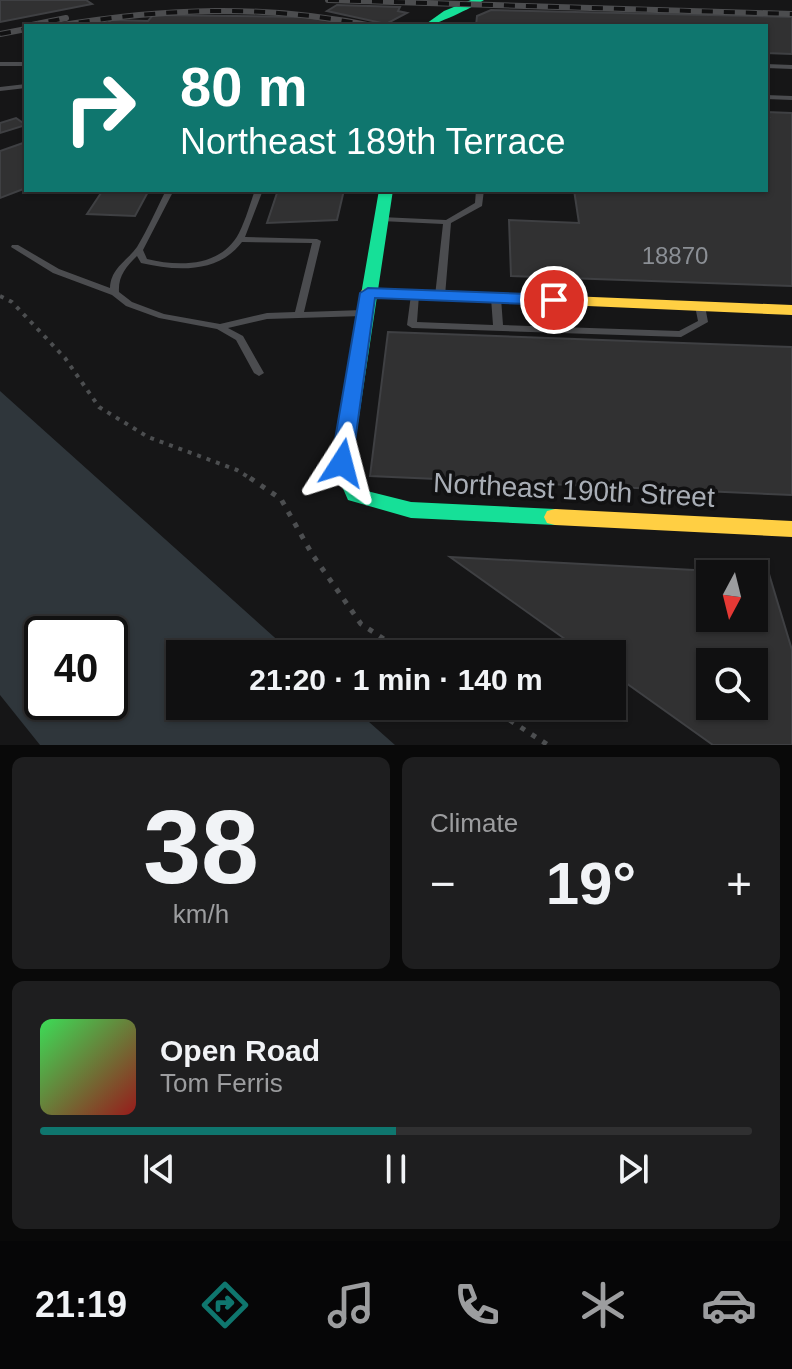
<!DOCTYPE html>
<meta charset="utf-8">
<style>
:root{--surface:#101011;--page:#1e1e1f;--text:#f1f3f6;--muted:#9c9d9f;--line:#303031;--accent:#0f766e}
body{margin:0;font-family:Arial,sans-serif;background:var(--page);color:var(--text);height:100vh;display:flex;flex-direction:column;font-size:30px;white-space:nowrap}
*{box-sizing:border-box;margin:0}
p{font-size:26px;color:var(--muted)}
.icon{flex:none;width:44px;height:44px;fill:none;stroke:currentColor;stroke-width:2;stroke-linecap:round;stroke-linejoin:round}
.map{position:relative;height:745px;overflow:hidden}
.drawer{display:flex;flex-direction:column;gap:12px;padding:12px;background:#090909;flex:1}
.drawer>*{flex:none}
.top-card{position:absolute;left:24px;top:24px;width:744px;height:168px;border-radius:0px;box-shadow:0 2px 6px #0004,0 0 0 2px var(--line);background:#0f766e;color:#fff;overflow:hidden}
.needle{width:52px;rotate:187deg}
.tools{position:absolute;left:696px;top:560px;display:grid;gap:16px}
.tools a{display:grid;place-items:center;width:72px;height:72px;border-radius:0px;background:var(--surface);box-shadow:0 2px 6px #0004,0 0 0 2px var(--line);font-size:40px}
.speed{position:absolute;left:24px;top:616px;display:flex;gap:16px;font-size:40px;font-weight:700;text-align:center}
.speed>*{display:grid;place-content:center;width:104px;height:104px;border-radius:50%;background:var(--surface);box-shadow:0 2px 6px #0004,0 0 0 2px var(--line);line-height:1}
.speed .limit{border:4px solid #111;border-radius:12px;background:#fff;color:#111}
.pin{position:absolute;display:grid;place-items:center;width:68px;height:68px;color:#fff;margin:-34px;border:4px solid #fff;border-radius:50%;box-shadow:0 2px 8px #0007}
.me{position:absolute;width:88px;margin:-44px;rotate:9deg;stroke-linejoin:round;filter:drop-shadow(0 0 6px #0008)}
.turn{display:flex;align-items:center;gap:28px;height:168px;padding:0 24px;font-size:36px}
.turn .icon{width:104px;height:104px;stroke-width:2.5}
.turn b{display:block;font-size:56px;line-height:68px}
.big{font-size:60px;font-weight:600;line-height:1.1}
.drawer .card{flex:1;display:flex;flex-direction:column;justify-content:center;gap:12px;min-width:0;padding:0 28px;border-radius:12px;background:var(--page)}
.drawer .dial{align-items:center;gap:0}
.dial b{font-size:104px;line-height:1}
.song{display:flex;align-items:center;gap:24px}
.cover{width:96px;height:96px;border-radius:12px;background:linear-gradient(135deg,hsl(130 70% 55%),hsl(0 70% 35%))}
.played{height:8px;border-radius:4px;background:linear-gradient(90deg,var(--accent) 50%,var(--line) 50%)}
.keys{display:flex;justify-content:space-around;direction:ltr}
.heat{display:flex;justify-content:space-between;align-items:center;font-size:44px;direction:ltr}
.drawer .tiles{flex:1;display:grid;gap:12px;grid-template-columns:1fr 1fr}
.card:last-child{grid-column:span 2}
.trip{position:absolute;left:166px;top:640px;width:460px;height:80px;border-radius:0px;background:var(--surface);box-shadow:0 2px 6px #0004,0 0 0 2px var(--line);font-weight:600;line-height:80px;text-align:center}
.tabs{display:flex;height:128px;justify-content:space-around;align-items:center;background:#060607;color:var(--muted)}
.tabs .icon{width:56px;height:56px}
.tabs .selected{color:var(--accent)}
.tabs b{font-size:36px;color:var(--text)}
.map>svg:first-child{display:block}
.water{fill:#2f363b;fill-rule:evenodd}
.building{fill:#313132;stroke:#3f4043;stroke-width:2;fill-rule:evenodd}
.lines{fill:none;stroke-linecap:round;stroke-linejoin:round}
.path-far1{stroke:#4c4e50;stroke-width:4;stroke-dasharray:4 6;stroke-linecap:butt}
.path{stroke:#4c4e50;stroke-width:5;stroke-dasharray:5 8;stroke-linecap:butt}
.lane{fill:#4b4c4f;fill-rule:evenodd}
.fast{fill:#16e098;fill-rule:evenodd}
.slow{fill:#ffcf43;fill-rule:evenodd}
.rail-casing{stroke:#4c4d4f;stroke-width:6}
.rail{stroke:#111112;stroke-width:4;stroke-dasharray:11;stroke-linecap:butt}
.route{fill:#1a73e8;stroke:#114b97;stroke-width:2}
.labels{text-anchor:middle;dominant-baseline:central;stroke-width:7;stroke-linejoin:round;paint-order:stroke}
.number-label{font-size:24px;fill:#8b8f95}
.street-label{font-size:28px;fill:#a9aeb6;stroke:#111112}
</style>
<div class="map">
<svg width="792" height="745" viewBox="0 0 792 745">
<rect width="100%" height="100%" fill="#161617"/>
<!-- water -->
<path class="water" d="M 0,391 L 293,654 L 180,654 L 180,706 L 351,706 L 395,745 L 40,745 L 0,695 ZM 42,634 L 110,634 L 110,702 L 42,702 Z"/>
<!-- building -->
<g class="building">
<path d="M 0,0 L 86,0 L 92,4 L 0,22 Z"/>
<path d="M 337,5 L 400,7 L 398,11 L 407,13 L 386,24 L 327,11 Z"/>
<path d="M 491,10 L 792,17 L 792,54 L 766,53 L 766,26 L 476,26 L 477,16 Z"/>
<path d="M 153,15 L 306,17 L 350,24 L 105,26 L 111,20 L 148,21 Z"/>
<path d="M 766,112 L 792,113 L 792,286 L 511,276 L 509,220 L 579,223 L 574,190 L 766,190 L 766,117 L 769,117 Z"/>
<path d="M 16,118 L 26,125 L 0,133 L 0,123 Z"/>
<path d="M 26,142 L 26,188 L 0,198 L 0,151 Z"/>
<path d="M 103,190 L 149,190 L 135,216 L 87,214 Z"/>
<path d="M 278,190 L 344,190 L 337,220 L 267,223 Z"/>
<path d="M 388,332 L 792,347 L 792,495 L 370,476 Z"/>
<path d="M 450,557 L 769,574 L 792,650 L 792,745 L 713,745 L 612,673 L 612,654 L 586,654 ZM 710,574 L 754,574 L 754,618 L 710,618 ZM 710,662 L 754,662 L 754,706 L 710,706 Z"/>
</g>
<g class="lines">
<!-- path-far1 -->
<path class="path-far1" d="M 0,296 L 12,302 L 65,358 L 99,407 L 148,437 L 237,470 L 253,480"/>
<!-- path -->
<g class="path">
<path d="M 250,478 L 281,499 L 312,554 L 361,624 L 407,654"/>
<path d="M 488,706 L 548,745"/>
</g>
<!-- lane -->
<g class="lane">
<rect x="0" y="62" width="26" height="4"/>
<path d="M 766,64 L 792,65 L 792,69 L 766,68 Z"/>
<path d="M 26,84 L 26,88 L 0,91 L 0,87 Z"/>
<path d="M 766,95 L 792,96 L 792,100 L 766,99 Z"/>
<path d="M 166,190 L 174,190 L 143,250 L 147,259 C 180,267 221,267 239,233 C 246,219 250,204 255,190 L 263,190 L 245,237 L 317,239 L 321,241 L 304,312 L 363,310 L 368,313 L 363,316 L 267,319 L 228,328 L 243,336 L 264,373 L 259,376 L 254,373 L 236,340 L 217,329 L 159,318 L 126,306 L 112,295 L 53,273 L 11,247 L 12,245 L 18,245 L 59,269 L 110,288 C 111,268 126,262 137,247 C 148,229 157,208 166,190 ZM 242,242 L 312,243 L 295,312 L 267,313 L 220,324 L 164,314 L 132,302 L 119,292 C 118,276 126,267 137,256 L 141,263 C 176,271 218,274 242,242 Z"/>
<path d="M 476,190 L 484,190 L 482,206 L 451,223 L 445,296 L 443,298 L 437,298 L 435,296 L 443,224 L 381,221 L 377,219 L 381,217 L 446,220 L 475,203 Z"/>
<path d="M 415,292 L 419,295 L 417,322 L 493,325 L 491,298 L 496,295 L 501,298 L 503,325 L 679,331 L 698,321 L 695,306 L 700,303 L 705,306 L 708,322 L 681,337 L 412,328 L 407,325 L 411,295 Z"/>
</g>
<!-- fast -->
<g class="fast">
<path d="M 471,0 L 484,0 C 473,7 435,26 423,26 L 444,11 Z"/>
<path d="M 379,190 L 393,190 L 352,463 L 363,490 L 411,502 L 555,509 L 563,511 L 566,517 L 563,523 L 555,525 L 411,518 L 348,500 L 332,463 Z"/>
</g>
<!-- slow -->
<g class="slow">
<path d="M 368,288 L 792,305 L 792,315 L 362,296 L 360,293 L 362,290 Z"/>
<path d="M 555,509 L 792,521 L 792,537 L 555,525 L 547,523 L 544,517 L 547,511 Z"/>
</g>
<defs>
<g id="rail">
<path d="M 328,0 L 792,14"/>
<path d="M 27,26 L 66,18"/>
<path d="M 57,26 C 164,8 266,4 372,26"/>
<path d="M 0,34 L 26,29"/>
</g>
</defs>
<!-- rail casing -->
<use href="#rail" class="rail-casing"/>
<!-- rail -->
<use href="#rail" class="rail"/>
</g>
<!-- route -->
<path class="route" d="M 368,288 L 554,295 L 562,300 L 554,305 L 375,298 L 352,463 L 342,470 L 331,463 L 360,293 Z"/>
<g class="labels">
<!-- number labels -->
<g class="number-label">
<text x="675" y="255">18870</text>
</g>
<!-- street labels -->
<g class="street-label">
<text transform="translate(574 490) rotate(3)">Northeast 190th Street</text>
</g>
</g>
</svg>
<div class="tools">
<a><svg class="needle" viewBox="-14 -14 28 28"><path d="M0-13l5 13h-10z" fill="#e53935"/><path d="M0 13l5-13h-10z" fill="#9c9d9f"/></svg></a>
<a><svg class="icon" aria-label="search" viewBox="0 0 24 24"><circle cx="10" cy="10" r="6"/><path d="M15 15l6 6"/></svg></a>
</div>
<div class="speed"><div class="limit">40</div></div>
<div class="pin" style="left:554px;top:300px;background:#d93025"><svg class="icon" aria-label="arrive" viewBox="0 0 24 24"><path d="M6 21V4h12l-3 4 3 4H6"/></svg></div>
<svg class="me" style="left:342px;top:463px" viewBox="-20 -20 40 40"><path d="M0-17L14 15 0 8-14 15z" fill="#1a73e8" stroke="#fff" stroke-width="4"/></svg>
<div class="trip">21:20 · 1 min · 140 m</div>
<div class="top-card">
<div class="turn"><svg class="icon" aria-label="right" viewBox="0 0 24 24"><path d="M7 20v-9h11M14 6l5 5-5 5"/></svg><div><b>80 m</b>Northeast 189th Terrace</div></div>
</div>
</div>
<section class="drawer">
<div class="tiles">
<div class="card dial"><b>38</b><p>km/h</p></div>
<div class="card"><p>Climate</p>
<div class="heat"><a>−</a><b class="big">19°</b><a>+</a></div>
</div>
<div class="card">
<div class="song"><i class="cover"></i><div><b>Open Road</b><p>Tom Ferris</p></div></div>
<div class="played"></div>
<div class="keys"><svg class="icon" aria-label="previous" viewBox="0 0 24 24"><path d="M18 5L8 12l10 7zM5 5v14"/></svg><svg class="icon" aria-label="pause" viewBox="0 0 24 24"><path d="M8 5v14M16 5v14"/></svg><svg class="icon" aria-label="next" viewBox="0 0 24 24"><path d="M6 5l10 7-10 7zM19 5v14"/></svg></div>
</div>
</div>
</section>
<nav class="tabs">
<b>21:19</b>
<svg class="icon selected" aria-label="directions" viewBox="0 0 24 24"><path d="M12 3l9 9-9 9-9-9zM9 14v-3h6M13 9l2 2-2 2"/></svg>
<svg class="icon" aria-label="music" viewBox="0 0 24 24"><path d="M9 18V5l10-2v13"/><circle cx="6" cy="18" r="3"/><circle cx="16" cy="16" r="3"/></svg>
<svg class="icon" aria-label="phone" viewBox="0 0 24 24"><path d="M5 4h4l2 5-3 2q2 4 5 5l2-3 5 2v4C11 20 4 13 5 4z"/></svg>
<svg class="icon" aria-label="climate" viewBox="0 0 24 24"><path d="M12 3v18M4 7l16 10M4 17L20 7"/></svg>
<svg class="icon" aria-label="car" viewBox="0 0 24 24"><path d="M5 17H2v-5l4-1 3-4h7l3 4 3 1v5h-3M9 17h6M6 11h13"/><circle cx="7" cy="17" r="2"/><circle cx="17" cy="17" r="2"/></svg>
</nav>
